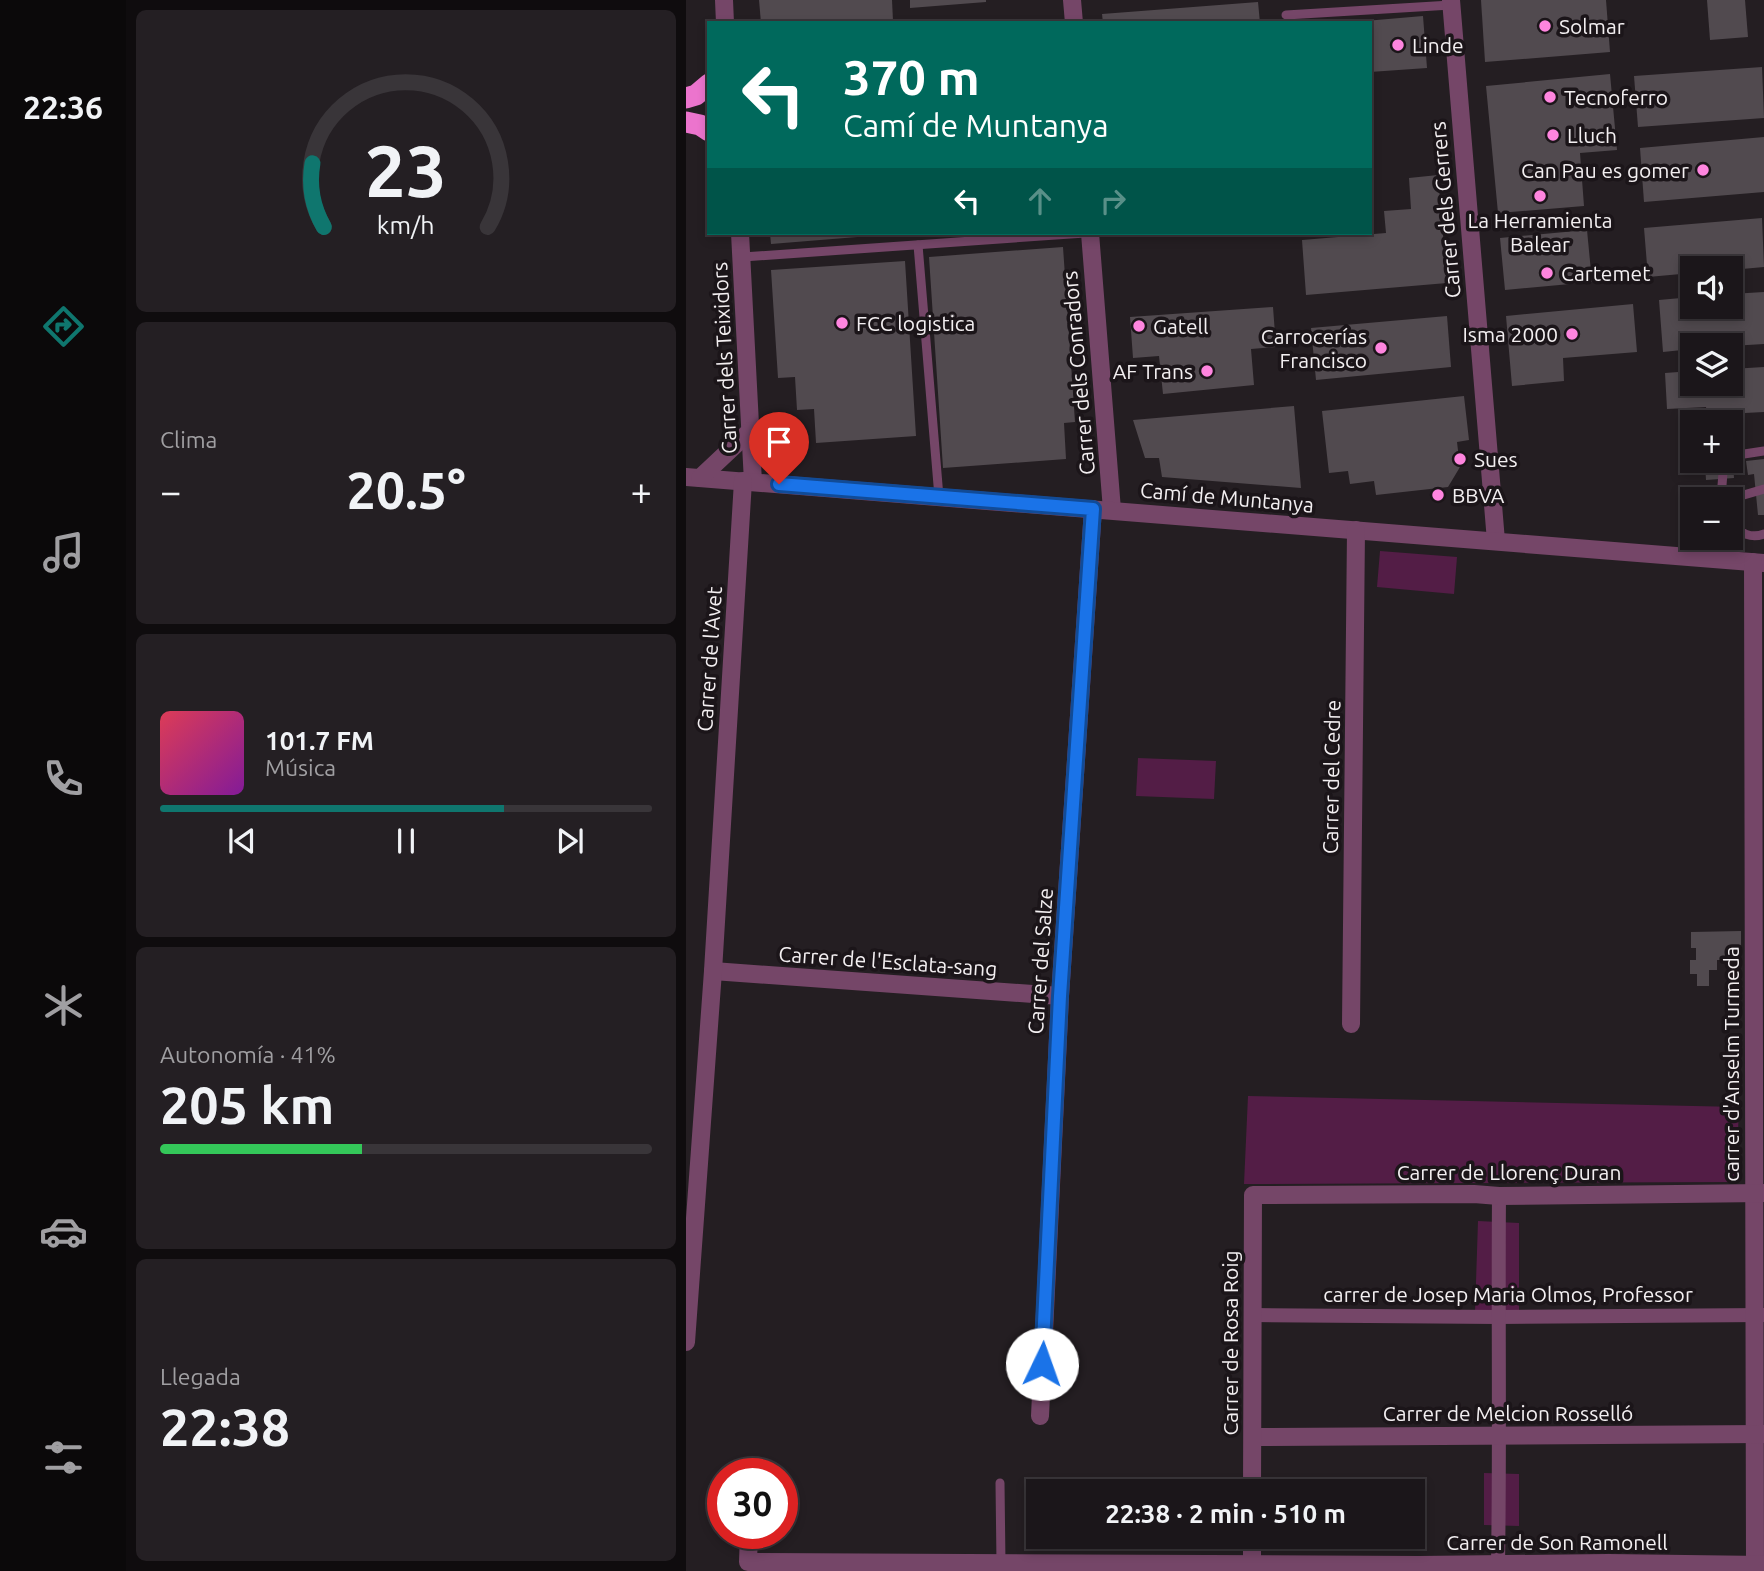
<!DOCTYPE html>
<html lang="es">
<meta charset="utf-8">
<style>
:root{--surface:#1b161a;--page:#241f23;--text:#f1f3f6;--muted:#a09fa2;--line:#393539;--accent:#0f766e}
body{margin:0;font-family:Ubuntu,sans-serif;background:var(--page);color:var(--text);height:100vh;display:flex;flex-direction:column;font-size:26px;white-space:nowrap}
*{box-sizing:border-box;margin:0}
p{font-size:23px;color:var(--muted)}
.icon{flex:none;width:38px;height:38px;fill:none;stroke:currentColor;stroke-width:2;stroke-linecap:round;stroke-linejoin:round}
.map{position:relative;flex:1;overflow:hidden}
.drawer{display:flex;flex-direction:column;gap:10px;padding:10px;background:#0f0c0e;width:560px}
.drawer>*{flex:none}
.guide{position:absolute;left:21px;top:21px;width:665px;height:214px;border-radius:0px;box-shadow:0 4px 10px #0003,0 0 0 2px var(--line);background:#00695c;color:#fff;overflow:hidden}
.fabs{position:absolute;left:994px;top:256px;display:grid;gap:14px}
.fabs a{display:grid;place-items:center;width:63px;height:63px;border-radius:0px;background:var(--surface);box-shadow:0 4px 10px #0003,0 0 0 2px var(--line);font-size:35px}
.speed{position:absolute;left:21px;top:1458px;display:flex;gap:14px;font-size:35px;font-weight:700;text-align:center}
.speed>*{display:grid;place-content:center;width:91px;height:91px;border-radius:50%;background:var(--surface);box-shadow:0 4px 10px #0003,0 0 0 2px var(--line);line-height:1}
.speed .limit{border:10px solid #d22;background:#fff;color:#111}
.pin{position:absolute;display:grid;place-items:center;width:60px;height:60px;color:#fff;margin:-72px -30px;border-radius:50% 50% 50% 0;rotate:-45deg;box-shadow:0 0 7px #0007}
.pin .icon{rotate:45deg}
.me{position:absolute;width:77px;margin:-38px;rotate:3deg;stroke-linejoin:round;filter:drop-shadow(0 0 5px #0008)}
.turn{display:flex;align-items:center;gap:24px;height:147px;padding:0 21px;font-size:32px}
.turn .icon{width:91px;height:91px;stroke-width:2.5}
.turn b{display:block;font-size:49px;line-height:60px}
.lanes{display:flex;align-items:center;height:66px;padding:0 21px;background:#0003;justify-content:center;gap:35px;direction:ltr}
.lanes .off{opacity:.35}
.big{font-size:52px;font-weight:700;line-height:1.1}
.drawer .tile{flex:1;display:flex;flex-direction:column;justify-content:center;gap:10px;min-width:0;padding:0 24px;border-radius:10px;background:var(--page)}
.drawer .dial{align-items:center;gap:0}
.dial svg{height:182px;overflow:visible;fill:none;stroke:var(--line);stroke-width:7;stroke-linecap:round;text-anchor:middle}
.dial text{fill:var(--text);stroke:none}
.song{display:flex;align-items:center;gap:21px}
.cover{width:84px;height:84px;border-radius:10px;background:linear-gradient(135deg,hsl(350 70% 55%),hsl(290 70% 35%))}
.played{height:7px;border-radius:4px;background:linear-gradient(90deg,var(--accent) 70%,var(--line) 70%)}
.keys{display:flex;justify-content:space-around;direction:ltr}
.heat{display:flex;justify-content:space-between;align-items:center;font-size:38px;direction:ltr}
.charge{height:10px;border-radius:5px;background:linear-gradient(90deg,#34c759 41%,var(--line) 0)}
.trip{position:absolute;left:340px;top:1479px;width:399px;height:70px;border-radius:0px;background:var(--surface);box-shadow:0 4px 10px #0003,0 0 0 2px var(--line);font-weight:700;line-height:70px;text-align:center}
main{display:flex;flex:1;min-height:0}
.menu{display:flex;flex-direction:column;width:126px;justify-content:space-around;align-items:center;background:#0b090a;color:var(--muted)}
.menu .icon{width:49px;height:49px}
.menu .current{color:var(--accent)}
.menu b{font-size:32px;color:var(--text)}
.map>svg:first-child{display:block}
.green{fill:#531d46}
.building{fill:#514a4f}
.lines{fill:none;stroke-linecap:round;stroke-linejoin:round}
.service{stroke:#754668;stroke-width:9}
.pedestrian{stroke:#754668;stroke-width:14}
.minor{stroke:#754668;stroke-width:18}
.motorway{stroke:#ec74cd;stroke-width:21}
.route-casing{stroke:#114b97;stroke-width:18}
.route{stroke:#1a73e8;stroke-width:12}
.poi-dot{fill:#ff85df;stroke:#1b1519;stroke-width:2.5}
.labels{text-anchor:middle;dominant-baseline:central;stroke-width:7;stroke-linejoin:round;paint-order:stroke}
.poi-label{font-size:21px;fill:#f3eff1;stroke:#1b1519;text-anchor:start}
.street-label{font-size:21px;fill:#f3eff1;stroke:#1b1519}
</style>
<main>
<nav class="menu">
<b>22:36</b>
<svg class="icon current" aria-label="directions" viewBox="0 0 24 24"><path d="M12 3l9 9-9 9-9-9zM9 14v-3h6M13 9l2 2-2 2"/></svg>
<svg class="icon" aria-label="music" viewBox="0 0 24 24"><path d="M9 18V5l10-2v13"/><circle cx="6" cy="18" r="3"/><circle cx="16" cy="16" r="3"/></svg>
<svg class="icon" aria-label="phone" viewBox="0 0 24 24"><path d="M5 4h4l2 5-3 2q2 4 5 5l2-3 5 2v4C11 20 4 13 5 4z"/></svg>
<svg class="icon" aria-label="climate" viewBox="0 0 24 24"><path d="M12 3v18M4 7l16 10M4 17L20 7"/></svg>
<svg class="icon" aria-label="car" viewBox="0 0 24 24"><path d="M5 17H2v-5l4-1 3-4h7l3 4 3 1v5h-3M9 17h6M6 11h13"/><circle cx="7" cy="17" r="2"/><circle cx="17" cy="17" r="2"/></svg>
<svg class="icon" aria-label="filters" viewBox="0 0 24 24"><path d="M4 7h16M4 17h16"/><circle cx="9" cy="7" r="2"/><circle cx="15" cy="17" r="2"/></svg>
</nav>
<section class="drawer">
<div class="tile dial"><svg viewBox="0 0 100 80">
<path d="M14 69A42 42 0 1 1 86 69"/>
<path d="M14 69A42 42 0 0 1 9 41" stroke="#0f766e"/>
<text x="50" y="56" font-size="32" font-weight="700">23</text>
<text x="50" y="72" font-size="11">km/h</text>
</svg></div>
<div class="tile"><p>Clima</p>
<div class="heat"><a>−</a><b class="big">20.5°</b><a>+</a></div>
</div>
<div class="tile">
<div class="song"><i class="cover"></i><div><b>101.7 FM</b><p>Música</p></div></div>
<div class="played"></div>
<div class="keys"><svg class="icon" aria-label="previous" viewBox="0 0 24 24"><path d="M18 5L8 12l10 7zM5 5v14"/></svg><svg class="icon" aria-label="pause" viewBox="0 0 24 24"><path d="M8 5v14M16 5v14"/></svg><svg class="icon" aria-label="next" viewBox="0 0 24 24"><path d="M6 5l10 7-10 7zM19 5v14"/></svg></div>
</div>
<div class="tile"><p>Autonomía · 41%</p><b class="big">205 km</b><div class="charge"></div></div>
<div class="tile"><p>Llegada</p><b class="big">22:38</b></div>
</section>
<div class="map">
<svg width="1078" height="1571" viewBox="0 0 1078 1571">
<rect width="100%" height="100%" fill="#241e22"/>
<!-- green -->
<g class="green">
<path d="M 694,551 L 771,557 L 768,594 L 691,587 Z"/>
<path d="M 452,758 L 530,761 L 528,799 L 450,796 Z"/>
<path d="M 562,1096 L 1053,1107 L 1050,1182 L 558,1184 Z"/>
<path d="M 792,1221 L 833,1223 L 833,1312 L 789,1313 Z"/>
<path d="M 798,1473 L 833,1474 L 833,1526 L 798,1525 Z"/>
</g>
<!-- building -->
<g class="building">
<path d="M 73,0 L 206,0 L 207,21 L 188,23 L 75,23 Z"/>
<path d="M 224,0 L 300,0 L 300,2 L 224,8 Z"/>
<path d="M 795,0 L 920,0 L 924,52 L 799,62 Z"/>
<path d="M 1021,0 L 1059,0 L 1062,37 L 1024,40 Z"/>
<path d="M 572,2 L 574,23 L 417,23 L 416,14 Z"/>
<path d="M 737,16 L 741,68 L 684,72 L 684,23 L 679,23 L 679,21 Z"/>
<path d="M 1076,67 L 1078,118 L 952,127 L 948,76 Z"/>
<path d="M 924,74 L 931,150 L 894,153 L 898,206 L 812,213 L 800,86 Z"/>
<path d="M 1078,137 L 1078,192 L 958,202 L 954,148 Z"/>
<path d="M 752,175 L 761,283 L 620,295 L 616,240 L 700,233 L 698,211 L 725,209 L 723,178 Z"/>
<path d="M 1076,218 L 1078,267 L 1045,270 L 1045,268 L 1006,268 L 1006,273 L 962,277 L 958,228 Z"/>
<path d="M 901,230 L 906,282 L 819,290 L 814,238 Z"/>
<path d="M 84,233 L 196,233 L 196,235 L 85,244 Z"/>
<path d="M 377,247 L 389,422 L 378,423 L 380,459 L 257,468 L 243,257 Z"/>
<path d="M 219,261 L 230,436 L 130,443 L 128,409 L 111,410 L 109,377 L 92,378 L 85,270 Z"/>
<path d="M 1078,292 L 1078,344 L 1045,346 L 1045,345 L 1006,345 L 1006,349 L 977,352 L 973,300 L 1006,297 L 1006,306 L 1045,306 L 1045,294 Z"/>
<path d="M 947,304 L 951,352 L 877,358 L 878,381 L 826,386 L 820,316 Z"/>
<path d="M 587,307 L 590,347 L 565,349 L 568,385 L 477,394 L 473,356 L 447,358 L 444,317 Z"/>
<path d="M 761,316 L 765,367 L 630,380 L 625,328 Z"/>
<path d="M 1078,367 L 1078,412 L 1021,415 L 1020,407 L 981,409 L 979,373 L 1006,371 L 1006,383 L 1045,383 L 1045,369 Z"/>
<path d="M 778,396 L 783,440 L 771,442 L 774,467 L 762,487 L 690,495 L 688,481 L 664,484 L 662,471 L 643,473 L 636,411 Z"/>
<path d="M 608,406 L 615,488 L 476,477 L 473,458 L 459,458 L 447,420 Z"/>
<path d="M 1078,459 L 1078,515 L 1072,515 L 1068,474 L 1062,475 L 1060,461 Z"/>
<path d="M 1047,463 L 1048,478 L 1020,480 L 1019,464 Z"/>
<path d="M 1055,931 L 1055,949 L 1049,949 L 1049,960 L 1031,960 L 1031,970 L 1023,970 L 1023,986 L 1011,986 L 1011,974 L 1004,974 L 1004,960 L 1010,960 L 1010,948 L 1005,948 L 1005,932 Z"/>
</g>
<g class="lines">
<!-- service -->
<g class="service">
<path d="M 600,15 L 765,5"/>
<path d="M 232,245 L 253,497"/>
<path d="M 57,257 L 399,233"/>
<path d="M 1045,456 L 1078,451"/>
<path d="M 1038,460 L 1035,498 L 1044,498"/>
<path d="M 1044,499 L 1078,489"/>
<path d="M 1045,521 L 1045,525 C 1055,533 1065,539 1078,534"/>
<path d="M 1034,559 L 1041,537"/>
<path d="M 314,1483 L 315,1563"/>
</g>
<!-- pedestrian -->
<g class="pedestrian">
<path d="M 567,1315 L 812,1317 L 1078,1315"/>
<path d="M 812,1564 C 814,1441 812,1318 813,1196"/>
</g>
<!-- minor -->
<g class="minor">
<path d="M 38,0 L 39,23"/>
<path d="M 386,0 L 388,23"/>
<path d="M 765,0 L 810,541"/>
<path d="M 54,233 L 67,482"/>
<path d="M 404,233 L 426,510"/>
<path d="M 0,477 L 1078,563"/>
<path d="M 14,478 L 64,431"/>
<path d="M 1067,562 L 1069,1566"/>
<path d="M 27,971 L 374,996"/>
<path d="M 665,1024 L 670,530"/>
<path d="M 0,1342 L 27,971 L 57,481"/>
<path d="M 354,1416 L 374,996 L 407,509"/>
<path d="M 567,1437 L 1078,1434"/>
<path d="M 566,1491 L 567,1195 L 788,1194 L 813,1196 L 1078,1193"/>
<path d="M 63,1533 L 62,1562 L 733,1565 L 922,1563 L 1078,1565"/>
<path d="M 566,1536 L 566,1571"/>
</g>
<!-- motorway -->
<g class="motorway">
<path d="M 0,98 L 10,95 L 23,84"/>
<path d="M 0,122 L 14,125 L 23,131"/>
</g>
</g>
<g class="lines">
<defs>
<path id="route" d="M 93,484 L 407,509 L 374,996 L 356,1364"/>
</defs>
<!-- route casing -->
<use href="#route" class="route-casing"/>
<!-- route -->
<use href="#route" class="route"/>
</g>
<!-- markers -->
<g class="poi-dot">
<circle cx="859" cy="26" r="7"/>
<circle cx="712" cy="45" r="7"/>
<circle cx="864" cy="97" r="7"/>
<circle cx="867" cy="135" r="7"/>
<circle cx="1017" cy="170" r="7"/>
<circle cx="854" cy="196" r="7"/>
<circle cx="861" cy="273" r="7"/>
<circle cx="156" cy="323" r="7"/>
<circle cx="453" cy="326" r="7"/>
<circle cx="886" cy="334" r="7"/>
<circle cx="695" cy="348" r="7"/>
<circle cx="521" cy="371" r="7"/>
<circle cx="774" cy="459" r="7"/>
<circle cx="752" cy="495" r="7"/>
</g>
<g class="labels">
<!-- poi labels -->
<g class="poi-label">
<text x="873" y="26">Solmar</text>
<text x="726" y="45">Linde</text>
<text x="878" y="97">Tecnoferro</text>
<text x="881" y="135">Lluch</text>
<text x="1003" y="170" text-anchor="end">Can Pau es gomer</text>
<text x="854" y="220" text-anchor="middle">La Herramienta<tspan x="854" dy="24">Balear</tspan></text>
<text x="875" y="273">Cartemet</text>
<text x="170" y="323">FCC logistica</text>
<text x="467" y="326">Gatell</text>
<text x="872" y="334" text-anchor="end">Isma 2000</text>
<text x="681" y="336" text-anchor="end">Carrocerías<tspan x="681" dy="24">Francisco</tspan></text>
<text x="507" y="371" text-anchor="end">AF Trans</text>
<text x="788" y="459">Sues</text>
<text x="766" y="495">BBVA</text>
</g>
<!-- street labels -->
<g class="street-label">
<text transform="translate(759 210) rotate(-95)">Carrer dels Gerrers</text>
<text transform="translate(38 358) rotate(-93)">Carrer dels Teixidors</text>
<text transform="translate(392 373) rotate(-95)">Carrer dels Conradors</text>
<text transform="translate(541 497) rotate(5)">Camí de Muntanya</text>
<text transform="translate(23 659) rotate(-86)">Carrer de l'Avet</text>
<text transform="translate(645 777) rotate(-89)">Carrer del Cedre</text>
<text transform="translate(202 961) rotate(4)">Carrer de l'Esclata-sang</text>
<text transform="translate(354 961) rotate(-86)">Carrer del Salze</text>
<text transform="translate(1045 1064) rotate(-90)">carrer d'Anselm Turmeda</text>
<text x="823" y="1172">Carrer de Llorenç Duran</text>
<text x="822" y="1294">carrer de Josep Maria Olmos, Professor</text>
<text transform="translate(544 1343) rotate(-90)">Carrer de Rosa Roig</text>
<text x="822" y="1413">Carrer de Melcion Rosselló</text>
<text x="871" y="1542">Carrer de Son Ramonell</text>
</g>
</g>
</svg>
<div class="fabs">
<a><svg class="icon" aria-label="sound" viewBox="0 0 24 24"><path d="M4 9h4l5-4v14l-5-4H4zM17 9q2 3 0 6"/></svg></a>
<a><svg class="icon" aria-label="layers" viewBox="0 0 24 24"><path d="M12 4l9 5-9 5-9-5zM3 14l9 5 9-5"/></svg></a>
<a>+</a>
<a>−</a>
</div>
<div class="speed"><div class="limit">30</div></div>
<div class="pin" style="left:93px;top:484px;background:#d93025"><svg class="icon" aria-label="arrive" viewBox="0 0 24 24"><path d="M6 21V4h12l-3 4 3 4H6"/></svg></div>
<svg class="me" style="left:356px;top:1364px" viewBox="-20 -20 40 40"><circle r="19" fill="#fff"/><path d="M0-13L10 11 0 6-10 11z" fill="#1a73e8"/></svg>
<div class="trip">22:38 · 2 min · 510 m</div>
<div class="guide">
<div class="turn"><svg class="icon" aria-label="left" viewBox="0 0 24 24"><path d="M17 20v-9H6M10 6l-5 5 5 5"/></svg><div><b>370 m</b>Camí de Muntanya</div></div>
<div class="lanes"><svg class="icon" aria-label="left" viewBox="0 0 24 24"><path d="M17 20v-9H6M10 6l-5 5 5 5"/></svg><svg class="icon off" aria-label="ahead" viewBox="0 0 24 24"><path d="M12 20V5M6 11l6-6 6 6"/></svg><svg class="icon off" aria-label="right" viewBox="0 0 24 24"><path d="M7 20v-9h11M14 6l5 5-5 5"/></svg></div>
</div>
</div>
</main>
